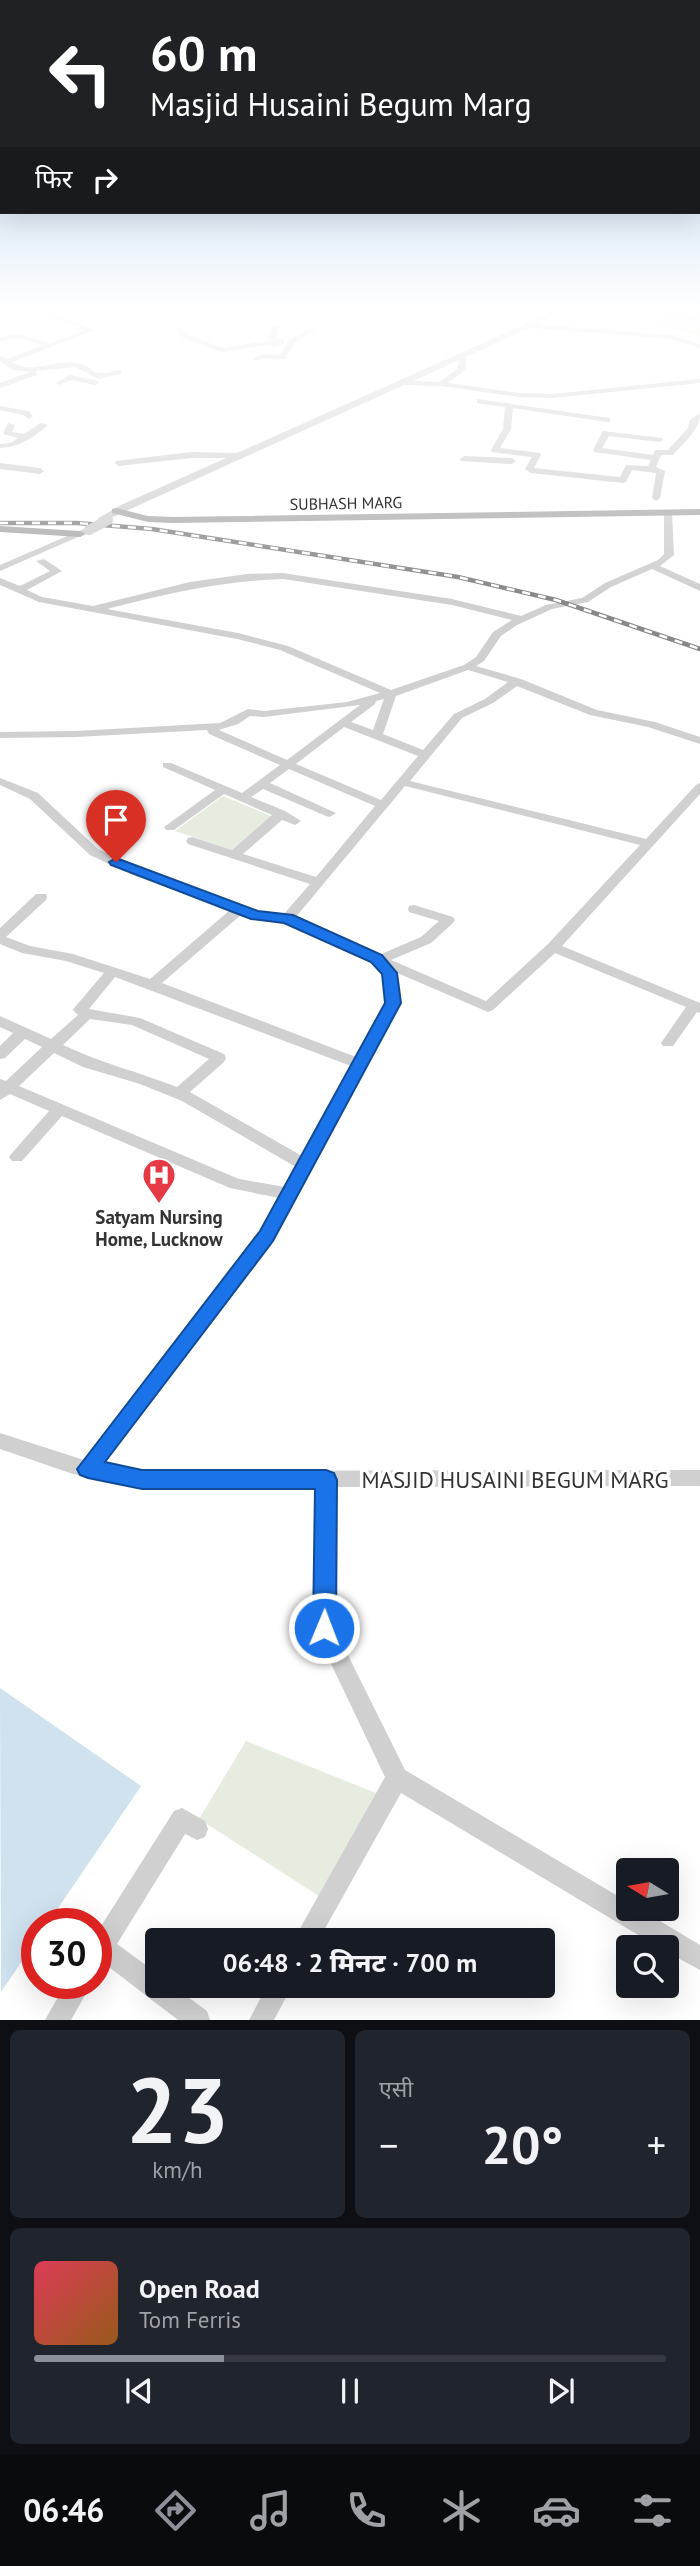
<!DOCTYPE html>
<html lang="hi">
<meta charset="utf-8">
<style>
:root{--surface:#171b24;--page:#20242c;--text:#f1f3f6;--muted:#9ea1a6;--line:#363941;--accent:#8c9099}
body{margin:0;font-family:"PT Sans","Noto Sans Devanagari",sans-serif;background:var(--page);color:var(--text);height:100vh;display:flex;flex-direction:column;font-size:26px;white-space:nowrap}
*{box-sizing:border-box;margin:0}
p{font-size:23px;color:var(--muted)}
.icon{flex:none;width:38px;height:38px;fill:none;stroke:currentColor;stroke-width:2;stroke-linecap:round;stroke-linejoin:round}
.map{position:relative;height:2020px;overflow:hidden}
.drawer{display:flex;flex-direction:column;gap:10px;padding:10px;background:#0d0f14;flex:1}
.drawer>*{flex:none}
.top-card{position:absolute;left:0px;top:0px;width:700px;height:214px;box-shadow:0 7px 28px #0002;background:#202124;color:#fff;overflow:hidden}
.needle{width:46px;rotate:281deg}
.tools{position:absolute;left:616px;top:1858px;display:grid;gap:14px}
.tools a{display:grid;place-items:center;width:63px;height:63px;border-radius:7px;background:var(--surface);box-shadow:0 7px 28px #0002;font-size:35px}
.speed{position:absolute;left:21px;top:1908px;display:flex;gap:14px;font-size:35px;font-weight:700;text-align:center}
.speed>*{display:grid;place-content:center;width:91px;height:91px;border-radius:50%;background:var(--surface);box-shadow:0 7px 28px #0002;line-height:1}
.speed .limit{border:10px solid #d22;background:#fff;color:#111}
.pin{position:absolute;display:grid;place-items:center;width:60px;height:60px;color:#fff;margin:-72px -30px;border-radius:50% 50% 50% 0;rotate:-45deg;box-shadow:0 0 7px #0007}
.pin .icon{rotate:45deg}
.me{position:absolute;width:77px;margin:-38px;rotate:1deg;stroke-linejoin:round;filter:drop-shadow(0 0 5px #0008)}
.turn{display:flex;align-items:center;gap:24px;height:147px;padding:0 35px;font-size:32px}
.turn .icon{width:91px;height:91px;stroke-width:2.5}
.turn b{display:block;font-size:49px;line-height:60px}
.then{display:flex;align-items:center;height:66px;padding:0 35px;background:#0003;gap:14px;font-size:26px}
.big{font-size:52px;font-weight:800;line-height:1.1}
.drawer .widget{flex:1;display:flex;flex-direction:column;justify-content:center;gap:10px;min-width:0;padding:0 24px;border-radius:10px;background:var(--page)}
.drawer .dial{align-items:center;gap:0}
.dial b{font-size:91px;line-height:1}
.song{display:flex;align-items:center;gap:21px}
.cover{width:84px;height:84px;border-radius:10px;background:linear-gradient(135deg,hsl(350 70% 55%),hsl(30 70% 35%))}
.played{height:7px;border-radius:4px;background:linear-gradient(90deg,var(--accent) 30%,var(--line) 30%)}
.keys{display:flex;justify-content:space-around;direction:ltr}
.heat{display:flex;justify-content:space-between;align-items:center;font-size:38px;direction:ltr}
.drawer .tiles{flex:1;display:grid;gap:10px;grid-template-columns:1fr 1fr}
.widget:last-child{grid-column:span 2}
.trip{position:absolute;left:145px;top:1928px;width:410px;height:70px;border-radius:7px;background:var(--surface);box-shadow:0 7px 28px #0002;font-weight:800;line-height:70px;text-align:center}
.tab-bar{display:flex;height:112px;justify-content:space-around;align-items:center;background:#090b0e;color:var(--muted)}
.tab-bar .icon{width:49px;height:49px}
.tab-bar .current{color:var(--accent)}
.tab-bar b{font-size:32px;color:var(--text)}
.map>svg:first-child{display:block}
.green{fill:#e6ecdf}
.water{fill:#cfe2ee}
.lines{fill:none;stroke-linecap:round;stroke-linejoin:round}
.minor{fill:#d0d0d0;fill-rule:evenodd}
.major{fill:#ababab;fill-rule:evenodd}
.rail-casing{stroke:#888;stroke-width:4.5}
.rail{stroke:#fff;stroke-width:2.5;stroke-dasharray:8;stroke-linecap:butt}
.minor-bridge{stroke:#d0d0d0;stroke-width:10}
.route{fill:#1a73e8;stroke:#114b97;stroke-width:2}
.labels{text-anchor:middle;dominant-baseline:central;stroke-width:7;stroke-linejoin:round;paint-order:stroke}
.far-street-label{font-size:16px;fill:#333;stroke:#fff}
.poi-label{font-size:19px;font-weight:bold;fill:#333;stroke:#fff}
.near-street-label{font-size:23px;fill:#333;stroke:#fff}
</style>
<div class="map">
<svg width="700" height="2020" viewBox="0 0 700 2020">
<rect width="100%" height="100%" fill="#fff"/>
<!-- green -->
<g class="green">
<path d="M 675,311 L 700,316 L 700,336 L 653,325 Z"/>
<path d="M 223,796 L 271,816 L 232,850 L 175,831 Z"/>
<path d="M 246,1741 L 376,1793 L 319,1896 L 199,1819 Z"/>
</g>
<!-- water -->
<path class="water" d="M 0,1688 L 141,1786 L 48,1923 L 37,1923 L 37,1939 L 1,1992 Z"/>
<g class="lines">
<!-- minor -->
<g class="minor">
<path d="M 37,311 L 47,311 L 95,330 L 12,362 C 32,375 55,359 77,363 C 99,367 88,379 118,370 L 121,370 L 121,374 L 99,379 L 75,367 L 36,371 L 37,375 L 0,388 L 0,383 L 31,372 L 13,370 L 0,361 L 0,356 L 7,359 L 43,345 L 18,338 L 0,341 L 0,337 L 18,334 L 50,343 L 84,330 Z"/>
<path d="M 554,311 L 563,311 L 537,324 L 672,335 L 700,344 L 700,348 L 671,339 L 530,328 L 465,357 L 467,359 L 465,370 L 448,383 L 519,393 L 552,394 L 700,379 L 700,383 L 552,398 L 519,397 L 441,386 L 404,385 L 104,521 L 97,519 L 121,505 L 226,458 L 191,458 L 119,466 L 115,463 L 116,461 L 191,452 L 237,453 ZM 459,360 L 457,369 L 439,382 L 413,381 Z"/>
<path d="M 275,325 L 279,327 L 275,338 L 284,340 L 284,344 L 274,347 L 267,345 L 221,352 L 181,337 L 177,329 L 183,328 L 187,334 L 222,348 L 267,341 L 274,342 L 267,339 L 271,327 Z"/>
<path d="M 313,326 L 315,329 L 295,343 L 285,359 L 264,358 L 256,361 L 252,359 L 263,354 L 280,355 L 289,340 Z"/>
<path d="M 70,375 L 98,381 L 99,383 L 95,385 L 71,380 L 59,385 L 55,383 Z"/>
<path d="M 477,399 L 610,418 L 610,422 L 607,422 L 513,408 L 511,429 L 500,448 L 540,453 L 541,455 L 534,468 L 620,477 L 626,465 L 648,466 L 651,460 L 594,452 L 593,450 L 603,431 L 662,438 L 663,440 L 659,442 L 609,436 L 602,448 L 653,455 L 655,450 L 668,450 L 688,428 L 690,420 L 700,413 C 700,430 684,442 673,455 L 661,455 L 656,467 L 665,471 L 660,498 L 656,501 L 652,498 L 656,473 L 632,470 L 626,482 L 623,483 L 531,473 L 525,469 L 532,457 L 492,452 L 491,450 L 503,429 L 505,407 L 477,403 Z"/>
<path d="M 0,406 L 29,411 L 33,417 L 29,419 L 23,415 L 0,410 Z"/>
<path d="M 8,423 L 15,425 L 12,432 L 24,434 L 41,423 L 48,425 C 34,437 20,447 0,448 L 0,444 L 11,443 L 18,438 L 3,434 Z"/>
<path d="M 464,456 L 512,458 L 516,461 L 512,464 L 461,461 L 460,459 Z"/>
<path d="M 0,463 L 40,468 L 44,471 L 40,474 L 0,469 Z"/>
<path d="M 668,510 L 672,513 L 674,555 L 660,566 L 700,584 L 700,591 L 652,569 L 611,587 L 588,602 L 552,609 L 517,625 L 501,636 L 484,661 L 476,666 L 521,679 L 597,710 L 655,722 L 700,737 L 700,744 L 648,727 L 590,715 L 517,686 L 493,703 L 462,718 L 410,781 L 646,839 L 696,785 L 700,783 L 700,794 L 562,946 L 700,1003 L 700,1013 L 697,1012 L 673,1046 L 663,1046 L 661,1043 L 686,1007 L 555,953 L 493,1010 L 488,1012 L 395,972 L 400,1003 L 272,1240 L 103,1463 L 141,1471 L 700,1470 L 700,1486 L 335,1487 L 334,1627 L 405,1770 L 628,1902 L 628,1909 L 640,1909 L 700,1945 L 700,1970 L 667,1952 L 667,1948 L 660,1948 L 401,1793 L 318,1941 L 293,1941 L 385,1777 L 314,1628 L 316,1487 L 141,1487 L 73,1474 L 0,1449 L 0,1433 L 84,1460 L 260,1232 L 279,1198 L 230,1188 L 62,1116 L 22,1161 L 12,1161 L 9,1157 L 12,1153 L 49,1111 L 10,1094 L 0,1100 L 0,1079 L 6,1081 L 42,1047 L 25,1039 L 5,1058 L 0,1059 L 0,1046 L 13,1033 L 0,1027 L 0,1016 L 51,1039 L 78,1015 L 73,1010 L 75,1007 L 104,973 L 66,961 L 22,953 L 0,944 L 0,928 L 36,894 L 46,894 L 47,897 L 46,900 L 6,937 L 30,946 L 73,954 L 150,979 L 230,910 L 135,876 L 90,855 L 30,799 L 0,785 L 0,778 L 38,793 L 98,849 L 143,870 L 258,911 L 284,914 L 310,884 L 188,844 L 186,841 L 188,838 L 192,837 L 232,850 L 272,815 L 224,794 L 174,830 L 166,830 L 164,827 L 215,790 L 163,767 L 163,763 L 171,763 L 242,793 L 280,765 L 209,734 L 207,730 L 76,737 L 0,738 L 0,732 L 76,731 L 220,723 L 248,709 L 264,711 L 347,702 L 380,693 L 280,650 L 237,639 L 39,602 L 0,585 L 0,578 L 20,586 L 50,571 L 36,561 L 44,559 L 62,571 L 27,590 L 42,597 L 93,606 L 190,582 L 247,574 L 283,573 L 452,599 L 521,616 L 546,605 L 582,598 L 605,583 L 658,560 L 664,554 L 664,513 ZM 283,579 L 452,605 L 512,620 L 493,632 L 476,657 L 464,665 L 391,690 L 288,646 L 238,633 L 107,609 C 165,594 222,581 283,579 ZM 468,670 L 508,682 L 485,699 L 454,714 L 423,750 L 383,734 L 396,696 ZM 384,699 L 373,730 L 351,722 L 375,704 L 376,701 ZM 360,705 L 287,760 L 219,730 L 238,724 L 250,716 L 264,717 ZM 344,727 L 418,756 L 381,800 L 296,764 ZM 289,769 L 375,806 L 316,877 L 243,854 L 282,820 L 295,825 L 301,821 L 285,811 L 251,797 L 263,789 L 326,816 L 330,817 L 336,813 L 270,783 ZM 405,786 L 640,845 L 548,944 L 486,1001 L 391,960 L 431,943 L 453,923 L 455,920 L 453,917 L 414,905 L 409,906 L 408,909 L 409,912 L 439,921 L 421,937 L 379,955 L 295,918 ZM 242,914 L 256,919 L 284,923 L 371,962 L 382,974 L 386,1003 L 356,1057 L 162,983 ZM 115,977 L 351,1066 L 302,1156 L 190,1092 L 224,1062 L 226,1058 L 224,1054 L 140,1018 L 89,1009 ZM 90,1019 L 132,1025 L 209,1059 L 177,1087 C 139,1072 100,1063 63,1045 ZM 54,1053 L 83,1067 L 140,1084 L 182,1101 L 296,1167 L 285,1187 L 239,1179 L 19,1086 Z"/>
<path d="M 86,528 L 94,530 L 0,571 L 0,565 Z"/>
<path d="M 182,1808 L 205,1821 L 208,1829 L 205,1837 L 197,1840 L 185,1834 L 117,1944 L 158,1974 L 158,1986 L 173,1986 L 207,2011 L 210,2020 L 178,2020 L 105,1964 L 96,1968 L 96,1934 L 174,1811 Z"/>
<path d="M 66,1983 L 92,1983 L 71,2020 L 45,2020 Z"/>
<path d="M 267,1986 L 292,1986 L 274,2020 L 249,2020 Z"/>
</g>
<!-- major -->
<g class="major">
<path d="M 116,508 L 148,516 L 173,517 L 700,509 L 700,515 L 173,523 L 148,522 L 112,513 L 112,509 Z"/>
<path d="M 0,526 L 80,531 L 86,534 L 80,537 L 0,532 Z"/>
</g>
<defs>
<path id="rail" d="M 0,523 L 77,523 L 152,529 L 458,577 L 556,600 L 700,649"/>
</defs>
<!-- rail casing -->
<use href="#rail" class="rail-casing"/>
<!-- rail -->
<use href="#rail" class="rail"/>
<!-- minor-bridge -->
<path class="minor-bridge" d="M 89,530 L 108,520"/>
</g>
<!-- sky -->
<linearGradient id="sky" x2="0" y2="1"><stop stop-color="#9ec6ea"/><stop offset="0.52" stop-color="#fff"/><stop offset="1" stop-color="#fff" stop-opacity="0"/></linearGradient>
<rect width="700" height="594" fill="url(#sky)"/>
<!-- route -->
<path class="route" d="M 116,858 L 258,911 L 293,915 L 382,955 L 397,973 L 401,1003 L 273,1241 L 105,1462 L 142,1470 L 326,1470 L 334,1473 L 337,1480 L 336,1628 L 332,1636 L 324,1640 L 316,1636 L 313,1628 L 315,1489 L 142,1489 L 88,1478 L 80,1475 L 77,1469 L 260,1231 L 385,1003 L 382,974 L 371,962 L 284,923 L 251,919 L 111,865 L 109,862 Z"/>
<!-- icons -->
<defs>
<symbol id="hospital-pin" viewBox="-11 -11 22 30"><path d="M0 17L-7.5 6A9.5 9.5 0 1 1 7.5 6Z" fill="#e63946" stroke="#fff"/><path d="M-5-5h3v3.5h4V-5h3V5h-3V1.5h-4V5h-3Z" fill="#fff"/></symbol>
</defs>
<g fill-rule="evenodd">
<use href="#hospital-pin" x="140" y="1156" width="38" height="52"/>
</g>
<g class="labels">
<!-- far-street labels -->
<g class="far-street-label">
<text transform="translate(346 503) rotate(-1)">SUBHASH MARG</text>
</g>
<!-- poi labels -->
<g class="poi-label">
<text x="159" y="1217">Satyam Nursing<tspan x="159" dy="22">Home, Lucknow</tspan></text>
</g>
<!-- near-street labels -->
<g class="near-street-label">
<text x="515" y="1479">MASJID HUSAINI BEGUM MARG</text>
</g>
</g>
</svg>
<div class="tools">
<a><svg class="needle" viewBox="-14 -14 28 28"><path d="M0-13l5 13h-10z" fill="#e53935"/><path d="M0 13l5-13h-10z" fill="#9ea1a6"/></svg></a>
<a><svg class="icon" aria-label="search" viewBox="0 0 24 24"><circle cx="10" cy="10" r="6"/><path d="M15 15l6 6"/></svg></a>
</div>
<div class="speed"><div class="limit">30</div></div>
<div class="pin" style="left:116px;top:862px;background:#d93025"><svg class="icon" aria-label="arrive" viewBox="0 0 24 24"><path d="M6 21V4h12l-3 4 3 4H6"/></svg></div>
<svg class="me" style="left:324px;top:1628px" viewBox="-20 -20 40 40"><circle r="17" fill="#1a73e8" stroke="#fff" stroke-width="3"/><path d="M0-11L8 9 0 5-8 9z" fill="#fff"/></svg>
<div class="trip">06:48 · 2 मिनट · 700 m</div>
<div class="top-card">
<div class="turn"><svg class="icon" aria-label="left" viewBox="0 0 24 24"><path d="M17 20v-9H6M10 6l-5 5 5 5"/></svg><div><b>60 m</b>Masjid Husaini Begum Marg</div></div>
<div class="then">फिर<svg class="icon" aria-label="right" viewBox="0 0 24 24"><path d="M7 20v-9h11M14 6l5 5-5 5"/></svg></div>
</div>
</div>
<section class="drawer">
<div class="tiles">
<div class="widget dial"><b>23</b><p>km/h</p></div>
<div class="widget"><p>एसी</p>
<div class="heat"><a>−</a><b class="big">20°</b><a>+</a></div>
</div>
<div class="widget">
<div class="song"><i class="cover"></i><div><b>Open Road</b><p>Tom Ferris</p></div></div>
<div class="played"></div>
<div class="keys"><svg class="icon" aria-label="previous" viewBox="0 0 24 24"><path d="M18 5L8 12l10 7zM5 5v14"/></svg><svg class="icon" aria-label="pause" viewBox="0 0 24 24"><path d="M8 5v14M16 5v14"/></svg><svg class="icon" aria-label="next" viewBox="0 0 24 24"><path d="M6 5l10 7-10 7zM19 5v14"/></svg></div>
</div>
</div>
</section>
<nav class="tab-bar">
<b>06:46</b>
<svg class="icon current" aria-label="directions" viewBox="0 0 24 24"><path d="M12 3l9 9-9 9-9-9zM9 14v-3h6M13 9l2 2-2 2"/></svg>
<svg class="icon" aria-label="music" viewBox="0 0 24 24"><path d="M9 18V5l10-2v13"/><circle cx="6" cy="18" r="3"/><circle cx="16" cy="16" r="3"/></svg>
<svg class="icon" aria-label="phone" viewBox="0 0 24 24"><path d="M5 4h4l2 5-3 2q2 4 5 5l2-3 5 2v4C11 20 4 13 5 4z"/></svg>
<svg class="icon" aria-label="climate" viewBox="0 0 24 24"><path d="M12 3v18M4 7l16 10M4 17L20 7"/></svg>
<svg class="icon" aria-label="car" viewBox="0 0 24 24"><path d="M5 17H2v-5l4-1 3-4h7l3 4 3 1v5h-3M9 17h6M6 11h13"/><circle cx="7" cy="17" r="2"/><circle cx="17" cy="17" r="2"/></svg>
<svg class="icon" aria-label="filters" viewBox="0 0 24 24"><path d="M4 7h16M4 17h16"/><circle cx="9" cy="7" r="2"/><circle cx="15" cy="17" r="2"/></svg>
</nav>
